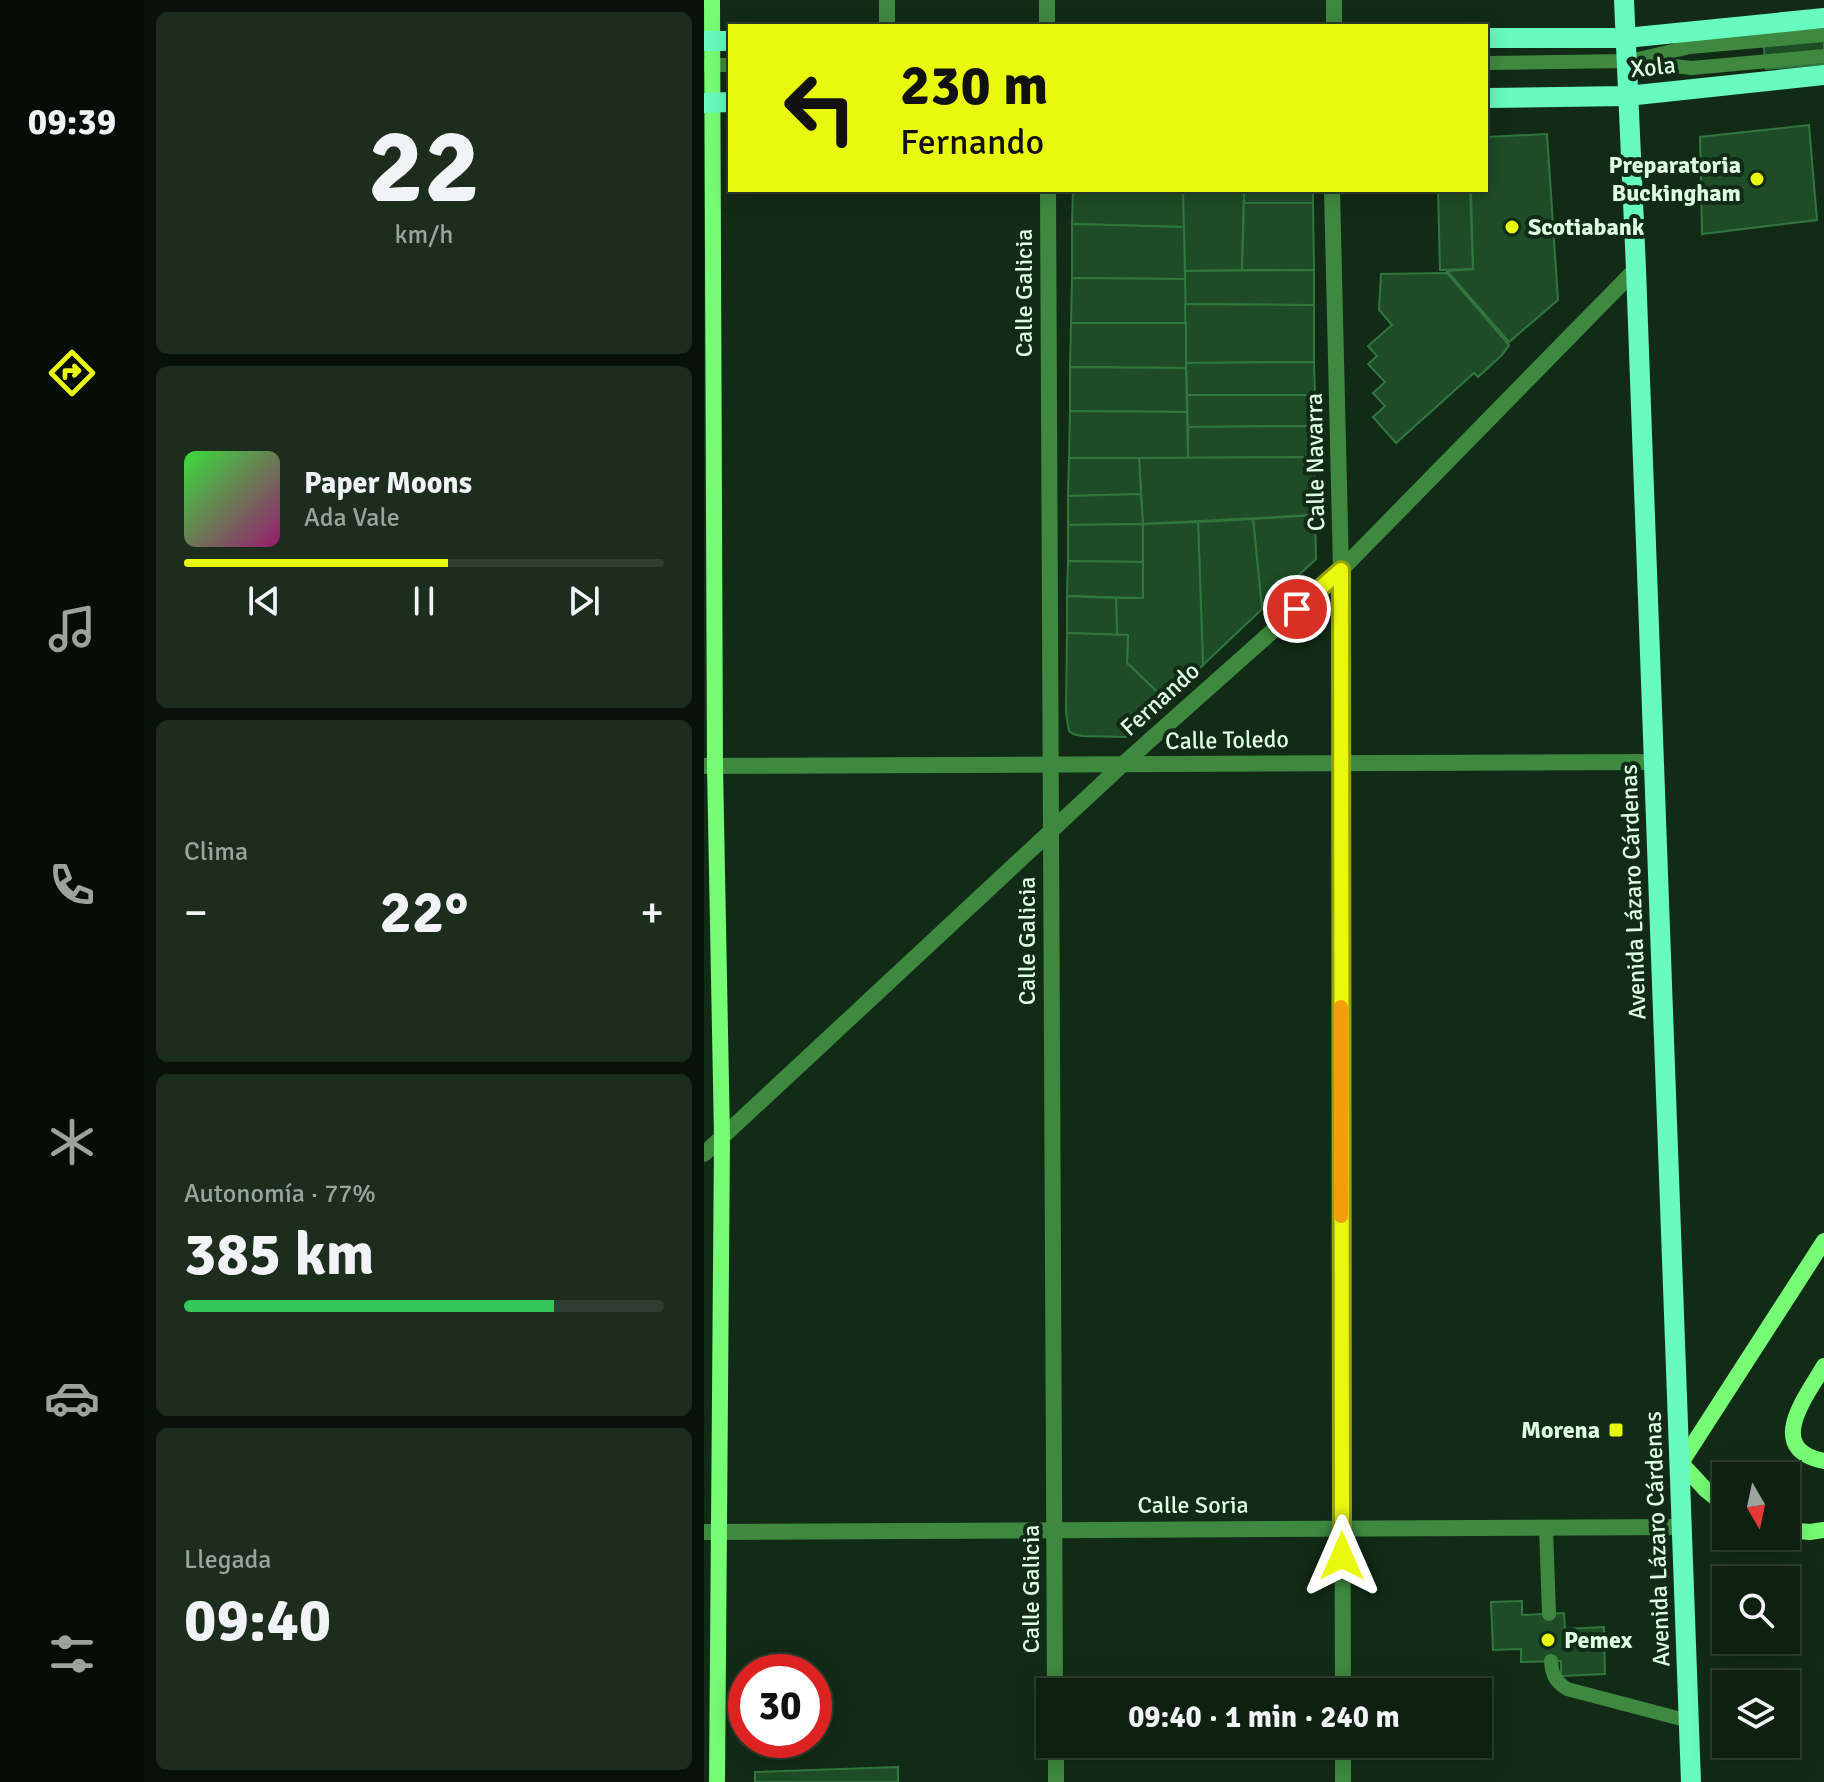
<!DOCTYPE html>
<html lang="es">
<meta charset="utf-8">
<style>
:root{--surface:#0e2010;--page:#1c2d1e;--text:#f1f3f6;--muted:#9ba39f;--line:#2e3e30;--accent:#e9f90e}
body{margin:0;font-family:Signika,sans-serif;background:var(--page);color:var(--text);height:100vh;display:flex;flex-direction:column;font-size:30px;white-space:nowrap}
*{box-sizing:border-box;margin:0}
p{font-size:26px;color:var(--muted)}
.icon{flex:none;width:44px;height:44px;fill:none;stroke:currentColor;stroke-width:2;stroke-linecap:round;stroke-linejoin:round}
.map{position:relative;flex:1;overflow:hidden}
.sheet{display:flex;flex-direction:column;gap:12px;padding:12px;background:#081209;width:560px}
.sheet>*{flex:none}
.banner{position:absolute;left:24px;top:24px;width:760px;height:168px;border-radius:0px;box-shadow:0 4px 20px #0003,0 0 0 2px var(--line);background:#e9f90e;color:#111;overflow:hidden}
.needle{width:52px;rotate:171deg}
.fabs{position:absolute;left:1008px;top:1462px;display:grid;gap:16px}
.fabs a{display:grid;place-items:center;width:88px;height:88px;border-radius:0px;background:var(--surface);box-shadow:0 4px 20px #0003,0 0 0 2px var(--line);font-size:40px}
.speed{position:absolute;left:24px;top:1654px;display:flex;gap:16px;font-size:40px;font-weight:700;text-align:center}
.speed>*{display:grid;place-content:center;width:104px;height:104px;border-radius:50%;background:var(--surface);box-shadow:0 4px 20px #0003,0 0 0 2px var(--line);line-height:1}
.speed .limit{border:12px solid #d22;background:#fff;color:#111}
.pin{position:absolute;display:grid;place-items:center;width:68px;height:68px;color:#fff;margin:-34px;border:4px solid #fff;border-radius:50%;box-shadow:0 2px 8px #0007}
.me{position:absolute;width:88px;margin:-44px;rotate:0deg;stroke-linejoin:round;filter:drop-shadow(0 0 6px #0008)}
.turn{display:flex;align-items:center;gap:28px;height:168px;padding:0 40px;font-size:36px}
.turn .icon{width:104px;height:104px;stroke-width:2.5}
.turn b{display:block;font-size:56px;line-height:68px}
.big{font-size:60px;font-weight:700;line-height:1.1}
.sheet .tile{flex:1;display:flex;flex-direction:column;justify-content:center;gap:12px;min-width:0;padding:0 28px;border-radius:12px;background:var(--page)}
.sheet .dial{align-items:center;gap:0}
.dial b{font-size:104px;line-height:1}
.song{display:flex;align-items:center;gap:24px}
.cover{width:96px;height:96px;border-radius:12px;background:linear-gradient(135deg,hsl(120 70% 55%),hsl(320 70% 35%))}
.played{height:8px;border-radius:4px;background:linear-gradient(90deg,var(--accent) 55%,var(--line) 55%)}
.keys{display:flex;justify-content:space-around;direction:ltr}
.heat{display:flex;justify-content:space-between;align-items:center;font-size:44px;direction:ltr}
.charge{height:12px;border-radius:6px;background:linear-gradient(90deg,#34c759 77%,var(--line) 0)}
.trip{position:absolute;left:332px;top:1678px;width:456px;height:80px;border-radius:0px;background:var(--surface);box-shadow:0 4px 20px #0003,0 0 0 2px var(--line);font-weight:700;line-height:80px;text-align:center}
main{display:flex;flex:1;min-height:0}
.dock{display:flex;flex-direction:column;width:144px;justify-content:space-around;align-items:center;background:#060d06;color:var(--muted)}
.dock .icon{width:56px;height:56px}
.dock .selected{color:var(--accent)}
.dock b{font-size:36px;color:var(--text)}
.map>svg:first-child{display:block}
.building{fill:#1e4c26;stroke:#31773d;stroke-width:2}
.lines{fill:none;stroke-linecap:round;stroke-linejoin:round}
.lane{stroke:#3e893f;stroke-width:14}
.street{stroke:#3e893f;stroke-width:16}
.secondary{stroke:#77fc76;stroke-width:16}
.primary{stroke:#67fbbf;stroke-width:20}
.route-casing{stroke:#97a209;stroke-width:20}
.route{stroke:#e9f90e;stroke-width:14}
.slow{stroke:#f59e0b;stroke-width:14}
.poi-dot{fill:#e9f90e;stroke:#122b16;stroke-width:3}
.labels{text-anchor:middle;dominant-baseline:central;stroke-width:8;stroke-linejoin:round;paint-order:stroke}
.street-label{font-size:24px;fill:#ddfee0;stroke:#122b16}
.poi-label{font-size:24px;font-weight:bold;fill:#ddfee0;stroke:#122b16;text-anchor:end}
</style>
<main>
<nav class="dock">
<b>09:39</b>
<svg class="icon selected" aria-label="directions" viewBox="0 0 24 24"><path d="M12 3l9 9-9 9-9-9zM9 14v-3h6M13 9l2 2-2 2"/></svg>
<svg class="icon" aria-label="music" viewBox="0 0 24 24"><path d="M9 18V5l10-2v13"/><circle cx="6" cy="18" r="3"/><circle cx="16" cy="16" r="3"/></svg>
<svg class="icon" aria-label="phone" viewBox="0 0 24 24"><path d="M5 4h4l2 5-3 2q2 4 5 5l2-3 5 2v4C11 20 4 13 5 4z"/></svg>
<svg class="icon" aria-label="climate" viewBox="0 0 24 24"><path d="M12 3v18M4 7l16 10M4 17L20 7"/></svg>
<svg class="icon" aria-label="car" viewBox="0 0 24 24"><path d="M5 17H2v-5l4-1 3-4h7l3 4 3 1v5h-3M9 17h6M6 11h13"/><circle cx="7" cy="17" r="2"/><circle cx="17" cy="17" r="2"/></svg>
<svg class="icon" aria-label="filters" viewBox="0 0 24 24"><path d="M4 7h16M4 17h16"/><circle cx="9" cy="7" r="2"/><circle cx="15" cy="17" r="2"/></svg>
</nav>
<section class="sheet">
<div class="tile dial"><b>22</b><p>km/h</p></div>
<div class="tile">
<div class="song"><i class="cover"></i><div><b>Paper Moons</b><p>Ada Vale</p></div></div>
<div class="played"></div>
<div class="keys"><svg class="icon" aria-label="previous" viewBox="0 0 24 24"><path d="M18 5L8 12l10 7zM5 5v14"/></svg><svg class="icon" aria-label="pause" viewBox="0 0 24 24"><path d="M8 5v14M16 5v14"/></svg><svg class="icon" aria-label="next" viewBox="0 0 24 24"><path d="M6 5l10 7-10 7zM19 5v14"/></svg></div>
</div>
<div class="tile"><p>Clima</p>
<div class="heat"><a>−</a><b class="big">22°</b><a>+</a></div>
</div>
<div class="tile"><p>Autonomía · 77%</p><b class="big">385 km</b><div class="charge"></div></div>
<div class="tile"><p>Llegada</p><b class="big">09:40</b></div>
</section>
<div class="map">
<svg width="1120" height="1782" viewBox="0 0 1120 1782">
<rect width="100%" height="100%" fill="#122b16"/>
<!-- building -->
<g class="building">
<path d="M 1120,32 L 1120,64 L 1062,69 L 1059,38 Z"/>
<path d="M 1105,125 L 1113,220 L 998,234 L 996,137 Z"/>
<path d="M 843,134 L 854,300 L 805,342 L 743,271 L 769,269 L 767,190 L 782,190 L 782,137 Z"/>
<path d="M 369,190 L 479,190 L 480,227 L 368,224 Z"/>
<path d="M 479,190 L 540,190 L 538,270 L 481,271 Z"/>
<rect x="540" y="190" width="69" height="13"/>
<path d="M 734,190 L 766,190 L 769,269 L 736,270 Z"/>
<path d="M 540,203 L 609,203 L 610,270 L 538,270 Z"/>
<path d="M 368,224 L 480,227 L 481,279 L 368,278 Z"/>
<path d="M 610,270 L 610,305 L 481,304 L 481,271 Z"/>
<path d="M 743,273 L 805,345 L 798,355 L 774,377 L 770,373 L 692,443 L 669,417 L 681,406 L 669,393 L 681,382 L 664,364 L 673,356 L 664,346 L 688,325 L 675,310 L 677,274 Z"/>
<path d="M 368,278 L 481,279 L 482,323 L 367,323 Z"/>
<path d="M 481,304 L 610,305 L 610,362 L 482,363 Z"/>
<path d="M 367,323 L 482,323 L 482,368 L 366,367 Z"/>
<path d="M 610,362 L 611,395 L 483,395 L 482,363 Z"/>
<path d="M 366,367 L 482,368 L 483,412 L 366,411 Z"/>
<path d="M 483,395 L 611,395 L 611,426 L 484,427 Z"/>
<path d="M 366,411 L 483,412 L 484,458 L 365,458 Z"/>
<path d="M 611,426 L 611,457 L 484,458 L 484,427 Z"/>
<path d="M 611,457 L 611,515 L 439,524 L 435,458 Z"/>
<path d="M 365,458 L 435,458 L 437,494 L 364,496 Z"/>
<path d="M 437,494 L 439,524 L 364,525 L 364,496 Z"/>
<path d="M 611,515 L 612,559 L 558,609 L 549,519 Z"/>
<path d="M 549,519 L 558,609 L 499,665 L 494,522 Z"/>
<path d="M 494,522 L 499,665 L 462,700 L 423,663 L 424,635 L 413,635 L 412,598 L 439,598 L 439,524 Z"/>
<path d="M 439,524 L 439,562 L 364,561 L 364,525 Z"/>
<path d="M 364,561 L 439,562 L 439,598 L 363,596 Z"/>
<path d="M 363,596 L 412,598 L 413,635 L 363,633 Z"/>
<path d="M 363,633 L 424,635 L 423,663 L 462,700 L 422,737 L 378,736 L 369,734 L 365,731 L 362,713 Z"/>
<path d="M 818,1601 L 818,1615 L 860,1613 L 861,1629 L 900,1627 L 901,1674 L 857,1676 L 857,1661 L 817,1662 L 817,1649 L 789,1650 L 787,1602 Z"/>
<path d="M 194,1767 L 194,1782 L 51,1782 L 51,1772 Z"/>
</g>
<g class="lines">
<!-- lane -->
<g class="lane">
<path d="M 934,59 L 986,47 L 1120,35"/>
<path d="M 782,63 L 922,61 L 988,68 L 1120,56"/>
<path d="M 0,65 L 26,65"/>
<path d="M 842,1527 L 845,1614"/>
<path d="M 847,1661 C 848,1675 851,1681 863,1689 L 985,1721"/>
</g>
<!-- street -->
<g class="street">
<path d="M 183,0 L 183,26"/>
<path d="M 343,0 L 343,26"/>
<path d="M 630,0 L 630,26"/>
<path d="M 344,190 L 351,1692"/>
<path d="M 628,190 L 637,570 L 636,763 L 639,1692"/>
<path d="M 0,766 L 951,762"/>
<path d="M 0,1154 L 418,765 L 637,570 L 932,269"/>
<path d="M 0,1532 L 979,1527"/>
<path d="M 352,1744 L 352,1782"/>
<path d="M 639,1744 L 639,1782"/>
</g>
<!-- secondary -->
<g class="secondary">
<path d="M 8,0 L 11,766 L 18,1137 L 13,1782"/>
<path d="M 1120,1366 C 1102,1397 1060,1449 1120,1461"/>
<path d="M 1022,1506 L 1002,1490 L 977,1463 L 1120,1241"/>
<path d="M 1082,1530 L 1106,1532 L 1120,1530"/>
</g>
<!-- primary -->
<g class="primary">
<path d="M 920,0 L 932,269 L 987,1782"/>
<path d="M 782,38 L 922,38 L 1120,18"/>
<path d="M 0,41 L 26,41"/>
<path d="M 782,98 L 923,96 L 1120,75"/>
<path d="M 0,103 L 26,102"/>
</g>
</g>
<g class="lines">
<defs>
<path id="route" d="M 593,609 L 637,570 L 638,1556"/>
</defs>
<!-- route casing -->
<use href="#route" class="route-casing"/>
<!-- route -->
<use href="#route" class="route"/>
<!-- slow -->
<path class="slow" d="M 637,1007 L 637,1216"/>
</g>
<!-- markers -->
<g class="poi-dot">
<circle cx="1053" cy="179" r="8"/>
<circle cx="808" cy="227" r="8"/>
<rect x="904" y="1422" width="16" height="16" rx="4"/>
<circle cx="844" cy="1640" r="8"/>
</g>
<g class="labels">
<!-- street labels -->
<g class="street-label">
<text transform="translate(949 67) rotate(-6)">Xola</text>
<text transform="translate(320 293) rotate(-90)">Calle Galicia</text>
<text transform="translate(611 462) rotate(-91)">Calle Navarra</text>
<text transform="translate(456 699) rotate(-42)">Fernando</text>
<text transform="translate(523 740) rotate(-1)">Calle Toledo</text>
<text transform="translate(929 892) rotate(-92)">Avenida Lázaro Cárdenas</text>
<text transform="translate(323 941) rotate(-90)">Calle Galicia</text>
<text x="489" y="1505">Calle Soria</text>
<text transform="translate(953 1539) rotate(-92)">Avenida Lázaro Cárdenas</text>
<text transform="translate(327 1589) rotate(-90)">Calle Galicia</text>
</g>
<!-- poi labels -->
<g class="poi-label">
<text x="1037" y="165">Preparatoria<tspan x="1037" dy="28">Buckingham</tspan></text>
<text x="824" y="227" text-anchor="start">Scotiabank</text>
<text x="896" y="1430">Morena</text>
<text x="860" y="1640" text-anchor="start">Pemex</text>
</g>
</g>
</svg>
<div class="fabs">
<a><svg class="needle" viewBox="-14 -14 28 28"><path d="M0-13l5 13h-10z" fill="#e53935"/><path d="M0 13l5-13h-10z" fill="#9ba39f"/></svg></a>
<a><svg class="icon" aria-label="search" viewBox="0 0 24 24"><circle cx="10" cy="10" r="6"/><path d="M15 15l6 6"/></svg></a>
<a><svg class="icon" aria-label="layers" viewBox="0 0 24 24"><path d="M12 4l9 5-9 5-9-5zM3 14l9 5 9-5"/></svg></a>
</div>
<div class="speed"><div class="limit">30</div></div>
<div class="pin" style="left:593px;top:609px;background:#d93025"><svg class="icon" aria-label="arrive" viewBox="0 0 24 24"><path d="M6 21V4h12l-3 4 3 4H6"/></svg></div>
<svg class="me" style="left:638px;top:1556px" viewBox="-20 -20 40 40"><path d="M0-17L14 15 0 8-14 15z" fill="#e9f90e" stroke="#fff" stroke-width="4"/></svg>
<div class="trip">09:40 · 1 min · 240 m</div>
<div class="banner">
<div class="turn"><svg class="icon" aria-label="left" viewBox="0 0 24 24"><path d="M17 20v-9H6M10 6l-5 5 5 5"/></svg><div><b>230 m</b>Fernando</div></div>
</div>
</div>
</main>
